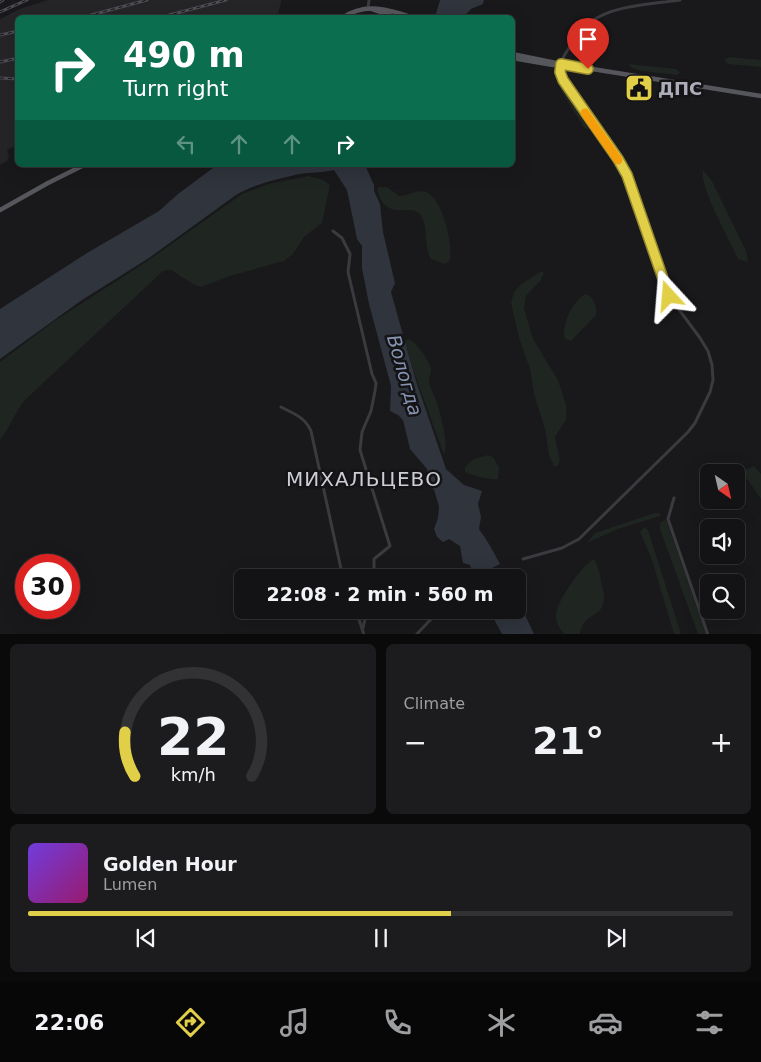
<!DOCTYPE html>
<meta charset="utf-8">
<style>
:root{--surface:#131214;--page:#1c1b1d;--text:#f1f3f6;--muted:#9d9ea0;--line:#323234;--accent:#e2cf48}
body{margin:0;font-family:"DejaVu Sans",sans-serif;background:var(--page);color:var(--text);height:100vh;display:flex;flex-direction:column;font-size:19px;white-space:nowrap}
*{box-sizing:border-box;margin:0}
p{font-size:16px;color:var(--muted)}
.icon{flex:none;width:28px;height:28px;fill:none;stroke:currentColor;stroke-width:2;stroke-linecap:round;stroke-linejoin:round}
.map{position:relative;height:634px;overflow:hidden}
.details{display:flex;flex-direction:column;gap:10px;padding:10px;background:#0a0a0b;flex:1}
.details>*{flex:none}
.banner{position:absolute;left:15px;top:15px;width:500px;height:152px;border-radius:8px;box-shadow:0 5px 20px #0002,0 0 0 1px var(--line);background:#0b6e4f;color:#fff;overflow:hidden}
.needle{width:32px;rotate:146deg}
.fabs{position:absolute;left:700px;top:464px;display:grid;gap:10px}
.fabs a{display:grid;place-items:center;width:45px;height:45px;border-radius:8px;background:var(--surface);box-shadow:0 5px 20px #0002,0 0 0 1px var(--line);font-size:25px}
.speed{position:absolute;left:15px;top:554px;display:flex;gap:10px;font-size:25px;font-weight:700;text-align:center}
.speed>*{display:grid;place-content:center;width:65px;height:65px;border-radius:50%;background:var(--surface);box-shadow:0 5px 20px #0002,0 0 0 1px var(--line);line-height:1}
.speed .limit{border:8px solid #d22;background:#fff;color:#111}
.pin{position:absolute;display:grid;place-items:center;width:42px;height:42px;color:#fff;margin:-51px -21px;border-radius:50% 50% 50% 0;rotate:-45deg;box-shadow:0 0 5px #0007}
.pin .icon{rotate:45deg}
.me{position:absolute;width:55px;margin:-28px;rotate:341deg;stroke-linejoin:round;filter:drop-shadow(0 0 4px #0008)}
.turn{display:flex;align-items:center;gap:18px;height:105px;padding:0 25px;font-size:22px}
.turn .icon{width:65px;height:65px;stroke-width:2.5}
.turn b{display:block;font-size:35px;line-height:42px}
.lanes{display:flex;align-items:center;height:48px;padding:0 25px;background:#0003;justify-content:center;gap:25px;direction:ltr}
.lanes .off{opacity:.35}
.big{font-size:38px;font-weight:700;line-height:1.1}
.details .card{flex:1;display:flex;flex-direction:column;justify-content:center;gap:8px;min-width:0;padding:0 18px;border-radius:8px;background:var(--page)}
.details .dial{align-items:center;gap:0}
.dial svg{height:130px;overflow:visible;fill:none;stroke:var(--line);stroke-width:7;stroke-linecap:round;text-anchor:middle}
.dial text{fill:var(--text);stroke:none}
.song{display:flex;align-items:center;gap:15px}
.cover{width:60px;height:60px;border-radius:8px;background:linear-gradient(135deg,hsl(260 70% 55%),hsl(320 70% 35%))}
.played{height:5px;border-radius:2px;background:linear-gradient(90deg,var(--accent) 60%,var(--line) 60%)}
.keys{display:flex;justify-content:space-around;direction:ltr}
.heat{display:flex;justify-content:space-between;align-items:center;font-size:28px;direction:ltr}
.details .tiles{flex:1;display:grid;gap:10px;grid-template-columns:1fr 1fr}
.card:last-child{grid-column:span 2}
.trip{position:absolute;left:234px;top:569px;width:292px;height:50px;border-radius:8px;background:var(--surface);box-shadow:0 5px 20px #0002,0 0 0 1px var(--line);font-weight:700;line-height:50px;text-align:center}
.menu{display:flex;height:80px;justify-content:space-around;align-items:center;background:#080708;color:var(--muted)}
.menu .icon{width:35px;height:35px}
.menu .current{color:var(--accent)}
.menu b{font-size:22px;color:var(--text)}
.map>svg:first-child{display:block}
.built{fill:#252427}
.green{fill:#1f2521}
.water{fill:#2f343d}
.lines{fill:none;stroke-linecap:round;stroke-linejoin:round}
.river{stroke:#2f343d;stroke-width:6}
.minor{stroke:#3a3a3f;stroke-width:3}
.major{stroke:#56565d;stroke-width:4.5}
.rail-casing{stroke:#4d4d54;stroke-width:3}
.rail{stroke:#141315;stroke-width:1;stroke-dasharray:4;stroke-linecap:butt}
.route-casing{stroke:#93872f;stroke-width:12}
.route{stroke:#e2cf48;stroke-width:9}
.slow{stroke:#f59e0b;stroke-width:9}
.labels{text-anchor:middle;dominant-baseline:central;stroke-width:5;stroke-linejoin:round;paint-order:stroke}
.poi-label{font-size:18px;font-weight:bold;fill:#acadb9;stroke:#141315;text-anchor:start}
.water-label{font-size:19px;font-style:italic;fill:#8693b0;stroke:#141315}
.quarter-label{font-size:20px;letter-spacing:1px;fill:#cccdd5;stroke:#141315}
</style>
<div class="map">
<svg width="761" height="635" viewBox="0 0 761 635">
<rect width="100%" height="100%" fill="#19181a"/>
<!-- built -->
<path class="built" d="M 48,0 L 281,0 L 281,2 L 278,14 L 272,17 L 18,18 L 17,145 L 7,150 L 9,156 L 7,161 L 0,165 L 0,19 L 22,8 Z"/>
<!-- green -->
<g class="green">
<path d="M 729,57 L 761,60 L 761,67 L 728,64 L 724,60 Z"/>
<path d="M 629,64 L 676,69 L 680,73 L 677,75 L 641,71 L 630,67 Z"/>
<path d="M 560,85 L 563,85 L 590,124 L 589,129 L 584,128 C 580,119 559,91 560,85 Z"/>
<path d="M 703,170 L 712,181 L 746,251 L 748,260 L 746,262 L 738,259 C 730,240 699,187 703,170 Z"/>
<path d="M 309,176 L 323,180 L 330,185 L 322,223 L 304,237 L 293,254 L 284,261 L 230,276 L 201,287 L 193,284 L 171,270 L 163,271 L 25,400 C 15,412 10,428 0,440 L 0,362 L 53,322 L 149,260 L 242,194 L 268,184 Z"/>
<path d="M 378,187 L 387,187 L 399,196 C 407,196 418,189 426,192 C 443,199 453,244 450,260 L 445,264 L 431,259 C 423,246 429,225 420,214 C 411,203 386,223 377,190 Z"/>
<path d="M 542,271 L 544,273 L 540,281 L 526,296 L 524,308 L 533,339 L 558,380 L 566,405 L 566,420 L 555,437 L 560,461 L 557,466 L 554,466 L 549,455 L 545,429 L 534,394 L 530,369 L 519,338 L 511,303 L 514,292 L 520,285 Z"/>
<path d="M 585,294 C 594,296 597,306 596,315 L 571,341 L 565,339 L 564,336 C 564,319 571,304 585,294 Z"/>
<path d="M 409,339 C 417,343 427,357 430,366 C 433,372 429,375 429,381 C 429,386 432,390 434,395 C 439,407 450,445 444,455 L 414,372 L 405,341 Z"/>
<path d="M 488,455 L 493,457 L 499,467 L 498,479 C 493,481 471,475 465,472 L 465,467 L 474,459 Z"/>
<path d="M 754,466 L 761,474 L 761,499 L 745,476 L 746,470 Z"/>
<path d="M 655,513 L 660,513 L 660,516 L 618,529 L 587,543 L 595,533 Z"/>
<path d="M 665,520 L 667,522 L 706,634 L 698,634 L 660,529 L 660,523 Z"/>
<path d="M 644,527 L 648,530 L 681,634 L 674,634 L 652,560 L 640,532 Z"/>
<path d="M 594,559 C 599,567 600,576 602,585 C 611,622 585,607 580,634 L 564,634 C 560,629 556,623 556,617 C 554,604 583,564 594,559 Z"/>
</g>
<!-- water -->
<g class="water">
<path d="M 440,0 L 484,0 L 483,4 L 471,9 L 463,17 L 435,17 Z"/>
<path d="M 217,165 L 365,165 L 374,185 L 374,191 L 380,204 L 383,232 L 395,283 L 391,292 L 416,381 L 446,469 L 464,485 L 482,491 L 478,504 L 481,517 L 479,529 C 487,540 493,551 500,564 L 474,577 L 470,565 L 463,563 L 460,546 L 449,539 L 443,542 L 437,537 L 434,529 L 438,518 L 439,506 L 434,490 L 429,485 L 427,469 L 410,449 L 403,420 L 398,415 L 390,411 L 391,386 L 369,304 L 362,268 L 362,246 L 357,239 L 347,190 L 334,170 C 322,173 310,172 299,174 C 277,179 255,184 236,195 L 149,258 L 82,300 L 0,359 L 0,309 L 87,253 L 159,211 L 178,194 Z"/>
<path d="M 518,600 L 534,634 L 502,634 L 489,610 L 518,610 Z"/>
</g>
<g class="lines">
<!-- river -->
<path class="river" d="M 482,563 L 490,578"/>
<!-- minor -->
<g class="minor">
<path d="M 368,8 L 369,0"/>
<path d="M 333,231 L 342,238 L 350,254 L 348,272 L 372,374 L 376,383 L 375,391 L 371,411 L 362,432 L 360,450 L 390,546 L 374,559 L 374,578"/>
<path d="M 281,407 C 294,414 305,417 311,431 L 343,578"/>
<path d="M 674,498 L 668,519 L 708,635"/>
<path d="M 523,559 L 562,548 L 579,539 L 688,432 L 695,423 L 710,392 L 713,380 L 712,365 L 708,351 L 700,338 L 669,296 L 627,175 L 617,159 L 563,80 C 557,68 562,58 569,48 C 576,39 582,29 591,22 C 612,5 654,4 680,0"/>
<path d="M 356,610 L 364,635"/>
<path d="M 363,628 L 367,610"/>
<path d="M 416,635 L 432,618"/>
</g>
<!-- major -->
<g class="major">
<path d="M 372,9 L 398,18"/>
<path d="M 342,18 C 365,2 389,9 414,18"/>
<path d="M 512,54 L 561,64 L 761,96"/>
<path d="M 512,58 L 553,65"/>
<path d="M 0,210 L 48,183 L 84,165"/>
</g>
<defs>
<g id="rail">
<path d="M 0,2 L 3,0"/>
<path d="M 0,12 L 27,0"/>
<path d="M 80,18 L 147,0"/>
<path d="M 158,18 L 226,0"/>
<path d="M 0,35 L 18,31"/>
<path d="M 0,62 L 18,58"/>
<path d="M 0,78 L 18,79"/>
</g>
</defs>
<!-- rail casing -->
<use href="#rail" class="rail-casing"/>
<!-- rail -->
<use href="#rail" class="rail"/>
</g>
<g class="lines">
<defs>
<path id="route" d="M 588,69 L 561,64 L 560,72 L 563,80 L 618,159 L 627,175 L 669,296"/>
</defs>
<!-- route casing -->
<use href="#route" class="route-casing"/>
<!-- route -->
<use href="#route" class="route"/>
<!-- slow -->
<path class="slow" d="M 585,113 L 618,160"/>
</g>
<!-- icons -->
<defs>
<symbol id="civic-square" viewBox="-11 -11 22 22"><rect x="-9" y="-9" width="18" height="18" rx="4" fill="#e2cf48" stroke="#141315"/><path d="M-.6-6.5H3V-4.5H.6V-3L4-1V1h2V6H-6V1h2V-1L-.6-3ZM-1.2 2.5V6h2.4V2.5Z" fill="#111"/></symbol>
</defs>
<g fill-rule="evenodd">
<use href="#civic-square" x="623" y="72" width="32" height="32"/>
</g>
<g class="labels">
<!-- poi labels -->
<g class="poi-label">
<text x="658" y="88">ДПС</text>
</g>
<!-- water labels -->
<g class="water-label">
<text transform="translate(405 375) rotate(74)">Вологда</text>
</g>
<!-- quarter labels -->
<g class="quarter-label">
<text x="364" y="479">МИХАЛЬЦЕВО</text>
</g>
</g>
</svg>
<div class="fabs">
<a><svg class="needle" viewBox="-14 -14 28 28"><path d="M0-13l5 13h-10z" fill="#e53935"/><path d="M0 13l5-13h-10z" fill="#9d9ea0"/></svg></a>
<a><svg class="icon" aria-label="sound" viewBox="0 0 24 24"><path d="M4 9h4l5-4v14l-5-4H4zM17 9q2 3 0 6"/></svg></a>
<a><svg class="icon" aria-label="search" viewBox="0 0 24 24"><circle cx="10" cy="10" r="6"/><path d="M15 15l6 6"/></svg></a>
</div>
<div class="speed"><div class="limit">30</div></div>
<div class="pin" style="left:588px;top:69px;background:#d93025"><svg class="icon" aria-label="arrive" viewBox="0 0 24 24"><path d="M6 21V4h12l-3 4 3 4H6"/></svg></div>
<svg class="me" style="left:669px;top:296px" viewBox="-20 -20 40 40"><path d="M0-17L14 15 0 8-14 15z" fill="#e2cf48" stroke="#fff" stroke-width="4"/></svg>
<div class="trip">22:08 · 2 min · 560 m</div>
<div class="banner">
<div class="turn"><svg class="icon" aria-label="right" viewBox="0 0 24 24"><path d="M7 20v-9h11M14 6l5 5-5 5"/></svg><div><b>490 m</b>Turn right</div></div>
<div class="lanes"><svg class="icon off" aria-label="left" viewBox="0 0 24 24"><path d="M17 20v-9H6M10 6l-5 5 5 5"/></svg><svg class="icon off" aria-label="ahead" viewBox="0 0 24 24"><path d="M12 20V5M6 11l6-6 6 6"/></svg><svg class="icon off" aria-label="ahead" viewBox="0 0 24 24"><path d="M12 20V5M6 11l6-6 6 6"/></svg><svg class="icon" aria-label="right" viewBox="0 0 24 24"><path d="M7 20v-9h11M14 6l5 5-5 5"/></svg></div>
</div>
</div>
<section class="details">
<div class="tiles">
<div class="card dial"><svg viewBox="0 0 100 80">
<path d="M14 69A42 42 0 1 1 86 69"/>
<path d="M14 69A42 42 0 0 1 8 42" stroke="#e2cf48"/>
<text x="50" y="56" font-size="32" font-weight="700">22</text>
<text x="50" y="72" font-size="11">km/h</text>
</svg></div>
<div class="card"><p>Climate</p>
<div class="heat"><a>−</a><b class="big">21°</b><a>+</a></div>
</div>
<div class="card">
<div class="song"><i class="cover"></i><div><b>Golden Hour</b><p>Lumen</p></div></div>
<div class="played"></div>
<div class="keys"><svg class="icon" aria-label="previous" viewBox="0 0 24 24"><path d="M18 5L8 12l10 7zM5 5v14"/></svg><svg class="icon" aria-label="pause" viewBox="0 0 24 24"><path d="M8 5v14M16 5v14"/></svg><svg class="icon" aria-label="next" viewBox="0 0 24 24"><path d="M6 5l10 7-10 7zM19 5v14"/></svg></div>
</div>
</div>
</section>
<nav class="menu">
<b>22:06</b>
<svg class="icon current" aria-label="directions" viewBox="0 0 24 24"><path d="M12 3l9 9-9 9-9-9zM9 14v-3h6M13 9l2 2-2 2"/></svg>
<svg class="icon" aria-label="music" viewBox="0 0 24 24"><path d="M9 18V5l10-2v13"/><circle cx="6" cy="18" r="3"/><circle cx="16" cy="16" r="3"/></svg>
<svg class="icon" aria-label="phone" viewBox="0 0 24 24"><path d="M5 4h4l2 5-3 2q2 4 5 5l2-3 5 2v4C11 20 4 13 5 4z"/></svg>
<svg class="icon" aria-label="climate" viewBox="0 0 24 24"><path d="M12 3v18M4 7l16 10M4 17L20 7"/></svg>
<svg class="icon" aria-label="car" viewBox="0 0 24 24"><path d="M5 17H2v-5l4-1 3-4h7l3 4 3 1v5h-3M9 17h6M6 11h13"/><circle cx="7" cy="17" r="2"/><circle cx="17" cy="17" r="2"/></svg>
<svg class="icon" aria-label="filters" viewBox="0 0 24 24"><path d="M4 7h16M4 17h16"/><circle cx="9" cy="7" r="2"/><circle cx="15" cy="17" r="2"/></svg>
</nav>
